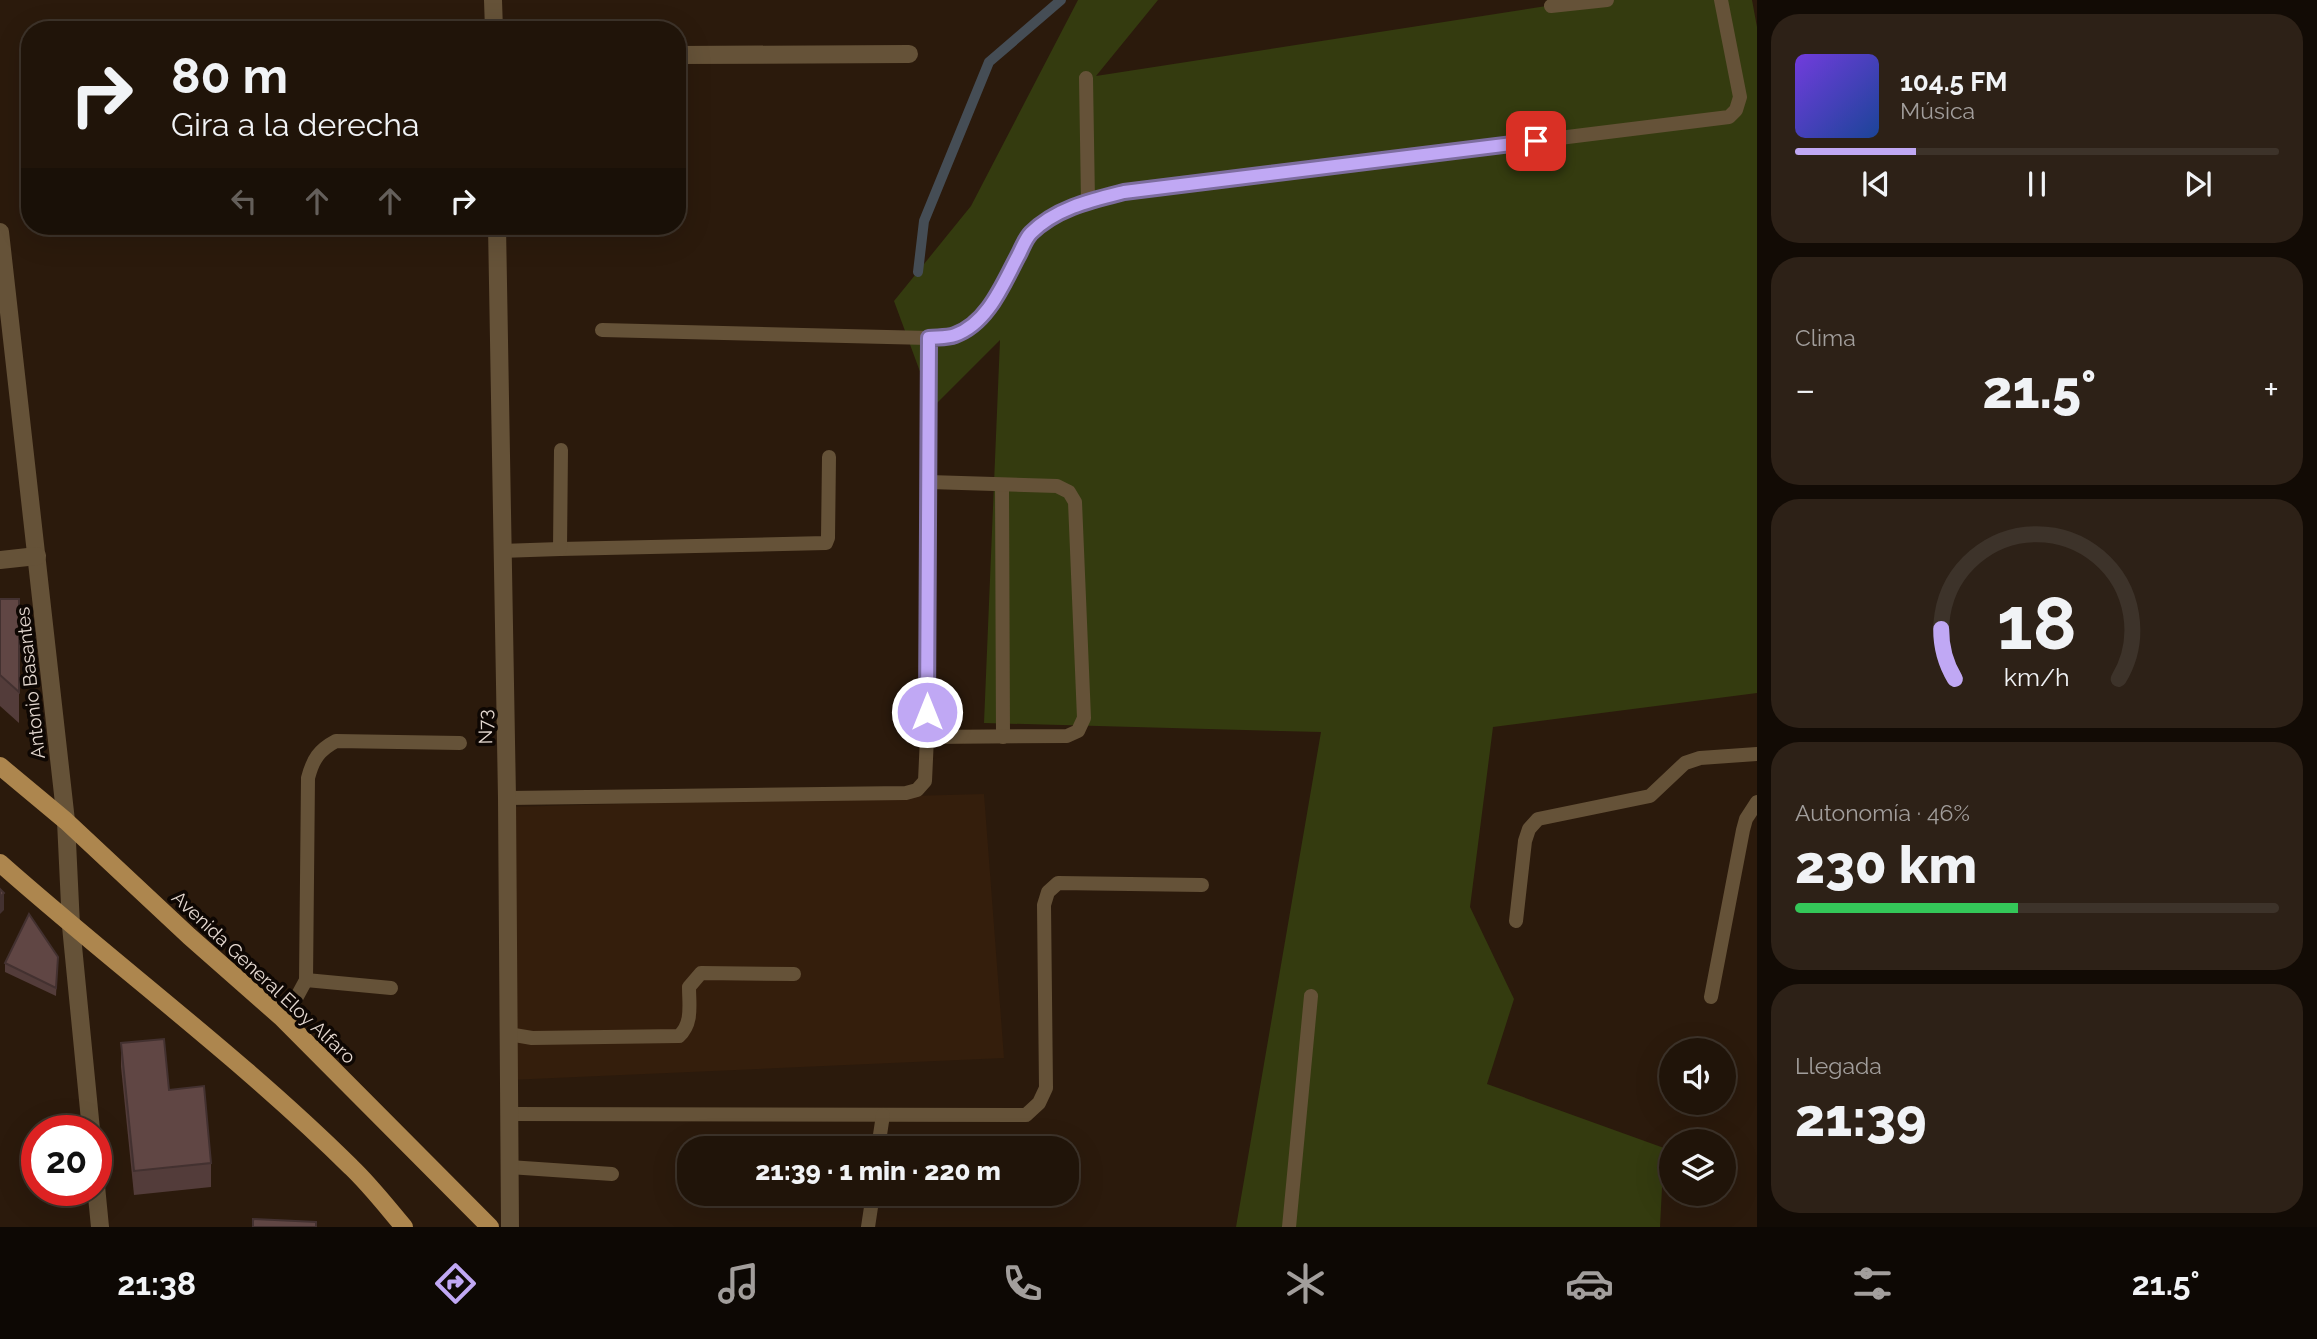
<!DOCTYPE html>
<html lang="es">
<meta charset="utf-8">
<style>
:root{--surface:#201409;--page:#2d2117;--text:#f1f3f6;--muted:#a29e9c;--line:#3d332a;--accent:#c0a8f4}
body{margin:0;font-family:Raleway,sans-serif;background:var(--page);color:var(--text);height:100vh;display:flex;flex-direction:column;font-size:26px;white-space:nowrap}
*{box-sizing:border-box;margin:0}
p{font-size:23px;color:var(--muted)}
.icon{flex:none;width:38px;height:38px;fill:none;stroke:currentColor;stroke-width:2;stroke-linecap:round;stroke-linejoin:round}
.map{position:relative;flex:1;overflow:hidden}
.panel{display:flex;flex-direction:column;gap:14px;padding:14px;background:#120b05;width:560px}
.panel>*{flex:none}
.hud{position:absolute;left:21px;top:21px;width:665px;height:214px;border-radius:28px;box-shadow:0 7px 28px #0002,0 0 0 2px var(--line);background:#201409;color:var(--text);overflow:hidden}
.fabs{position:absolute;left:1659px;top:1038px;display:grid;gap:14px}
.fabs a{display:grid;place-items:center;width:77px;height:77px;border-radius:50%;background:var(--surface);box-shadow:0 7px 28px #0002,0 0 0 2px var(--line);font-size:35px}
.speed{position:absolute;left:21px;top:1115px;display:flex;gap:14px;font-size:35px;font-weight:700;text-align:center}
.speed>*{display:grid;place-content:center;width:91px;height:91px;border-radius:50%;background:var(--surface);box-shadow:0 7px 28px #0002,0 0 0 2px var(--line);line-height:1}
.speed .limit{border:10px solid #d22;background:#fff;color:#111}
.pin{position:absolute;display:grid;place-items:center;width:60px;height:60px;color:#fff;margin:-30px;border-radius:14px;box-shadow:0 4px 10px #0006}
.me{position:absolute;width:77px;margin:-38px;rotate:0deg;stroke-linejoin:round;filter:drop-shadow(0 0 5px #0008)}
.turn{display:flex;align-items:center;gap:24px;height:147px;padding:0 35px;font-size:32px}
.turn .icon{width:91px;height:91px;stroke-width:2.5}
.turn b{display:block;font-size:49px;line-height:60px}
.lanes{display:flex;align-items:center;height:66px;padding:0 35px;background:#0003;justify-content:center;gap:35px;direction:ltr}
.lanes .off{opacity:.35}
.big{font-size:52px;font-weight:800;line-height:1.1}
.panel .tile{flex:1;display:flex;flex-direction:column;justify-content:center;gap:10px;min-width:0;padding:0 24px;border-radius:28px;background:var(--page)}
.panel .dial{align-items:center;gap:0}
.dial svg{height:182px;overflow:visible;fill:none;stroke:var(--line);stroke-width:7;stroke-linecap:round;text-anchor:middle}
.dial text{fill:var(--text);stroke:none}
.song{display:flex;align-items:center;gap:21px}
.cover{width:84px;height:84px;border-radius:10px;background:linear-gradient(135deg,hsl(260 70% 55%),hsl(220 70% 35%))}
.played{height:7px;border-radius:4px;background:linear-gradient(90deg,var(--accent) 25%,var(--line) 25%)}
.keys{display:flex;justify-content:space-around;direction:ltr}
.heat{display:flex;justify-content:space-between;align-items:center;font-size:38px;direction:ltr}
.charge{height:10px;border-radius:5px;background:linear-gradient(90deg,#34c759 46%,var(--line) 0)}
.trip{position:absolute;left:677px;top:1136px;width:402px;height:70px;border-radius:28px;background:var(--surface);box-shadow:0 7px 28px #0002,0 0 0 2px var(--line);font-weight:800;line-height:70px;text-align:center}
.tab-bar{display:flex;height:112px;justify-content:space-around;align-items:center;background:#0d0804;color:var(--muted)}
.tab-bar .icon{width:49px;height:49px}
.tab-bar .selected{color:var(--accent)}
.tab-bar b{font-size:32px;color:var(--text)}
main{display:flex;flex:1;min-height:0}
.map>svg:first-child{display:block}
.built{fill:#341e0c}
.green{fill:#343b0f}
.lines{fill:none;stroke-linecap:round;stroke-linejoin:round}
.stream{stroke:#454d55;stroke-width:10}
.service{stroke:#655238;stroke-width:14}
.minor{stroke:#655238;stroke-width:18}
.primary{stroke:#ad864e;stroke-width:18}
.wall{fill:#533c3a}
.shaded-wall{fill:#433130}
.building{fill:#604644;stroke:#433130;stroke-width:2}
.route-casing{stroke:#7d6d9f;stroke-width:18}
.route{stroke:#c0a8f4;stroke-width:12}
.labels{text-anchor:middle;dominant-baseline:central;stroke-width:7;stroke-linejoin:round;paint-order:stroke}
.street-label{font-size:19px;fill:#e5d9d1;stroke:#0e0703}
</style>
<main>
<div class="map">
<svg width="1757" height="1227" viewBox="0 0 1757 1227">
<rect width="100%" height="100%" fill="#2b1a0c"/>
<!-- built -->
<path class="built" d="M 984,794 L 1004,1058 L 509,1080 L 507,807 Z"/>
<!-- green -->
<path class="green" d="M 1078,0 L 1158,0 L 1096,76 L 1585,0 L 1752,0 L 1757,27 L 1757,693 L 1493,727 L 1470,907 L 1514,999 L 1487,1084 L 1664,1148 L 1660,1227 L 1236,1227 L 1321,732 L 984,723 L 1000,340 L 933,407 L 894,301 L 971,206 Z"/>
<g class="lines">
<!-- stream -->
<path class="stream" d="M 918,272 L 924,221 L 989,62 L 1061,0"/>
<!-- service -->
<g class="service">
<path d="M 1551,6 L 1607,0"/>
<path d="M 1086,78 L 1088,201"/>
<path d="M 929,338 C 937,337 947,338 955,335 C 988,323 1003,284 1018,256 C 1022,249 1025,239 1031,233 C 1056,208 1092,200 1124,192 L 1729,117 L 1736,110 L 1740,97 L 1721,0"/>
<path d="M 1002,485 L 1003,737"/>
<path d="M 560,549 L 826,543 L 828,538 L 829,457"/>
<path d="M 502,551 L 560,549 L 561,450"/>
<path d="M 927,737 L 1067,736 L 1078,731 L 1084,718 L 1075,502 L 1069,492 L 1057,486 L 929,482"/>
<path d="M 507,798 L 906,793 L 917,790 L 925,781 L 927,737 L 929,338 L 602,330"/>
<path d="M 1516,921 L 1525,841 L 1529,829 L 1538,819 L 1650,796 L 1685,763 L 1700,758 L 1757,754"/>
<path d="M 306,980 L 391,988"/>
<path d="M 1711,997 L 1743,830 L 1746,819 L 1757,802"/>
<path d="M 281,1017 L 293,1004 L 306,980 L 308,778 C 313,759 319,750 336,741 L 460,743"/>
<path d="M 508,1034 L 532,1038 L 679,1036 C 693,1023 689,1005 689,987 L 701,973 L 794,974"/>
<path d="M 509,1114 L 1026,1115 L 1039,1103 L 1046,1088 L 1044,905 L 1048,892 L 1058,883 L 1202,885"/>
<path d="M 878,1148 L 883,1115"/>
<path d="M 509,1167 L 612,1174"/>
<path d="M 868,1227 L 873,1194"/>
<path d="M 1289,1227 L 1311,996"/>
</g>
<!-- minor -->
<g class="minor">
<path d="M 493,0 L 494,30"/>
<path d="M 677,55 L 909,54"/>
<path d="M 497,226 L 507,798 L 510,1227"/>
<path d="M 0,232 L 66,821 L 71,926 L 91,1130"/>
<path d="M 0,560 L 37,556"/>
<path d="M 96,1186 L 100,1227"/>
</g>
<!-- primary -->
<g class="primary">
<path d="M 0,766 L 66,821 L 189,936 L 281,1017 L 490,1227"/>
<path d="M 0,863 C 115,965 242,1059 351,1167 C 370,1185 387,1207 404,1227"/>
</g>
</g>
<!-- wall -->
<g class="wall">
<path d="M 0,599 L 19,599 L 19,723 L 0,706 Z"/>
<path d="M 58,957 L 56,996 L 5,972 L 5,963 Z"/>
<path d="M 121,1043 L 169,1090 L 211,1163 L 211,1187 L 134,1195 L 121,1067 Z"/>
</g>
<!-- shaded-wall -->
<path class="shaded-wall" d="M 4,893 L 4,910 L 0,914 L 0,897 Z"/>
<!-- building -->
<g class="building">
<path d="M 0,599 L 19,599 L 19,692 L 0,675 Z"/>
<path d="M 0,889 L 4,893 L 0,897 Z"/>
<path d="M 29,914 L 58,957 L 56,988 L 5,963 Z"/>
<path d="M 164,1039 L 169,1090 L 204,1086 L 211,1163 L 134,1171 L 121,1043 Z"/>
<path d="M 253,1219 L 316,1222 L 316,1227 L 253,1227 Z"/>
</g>
<g class="lines">
<defs>
<path id="route" d="M 927,712 L 929,338 C 937,337 947,338 955,335 C 988,323 1003,284 1018,256 C 1022,249 1025,239 1031,233 C 1056,208 1092,200 1124,192 L 1536,141"/>
</defs>
<!-- route casing -->
<use href="#route" class="route-casing"/>
<!-- route -->
<use href="#route" class="route"/>
</g>
<g class="labels">
<!-- street labels -->
<g class="street-label">
<text transform="translate(30 683) rotate(-96)">Antonio Basantes</text>
<text transform="translate(485 727) rotate(-91)">N73</text>
<text transform="translate(264 977) rotate(43)">Avenida General Eloy Alfaro</text>
</g>
</g>
</svg>
<div class="fabs">
<a><svg class="icon" aria-label="sound" viewBox="0 0 24 24"><path d="M4 9h4l5-4v14l-5-4H4zM17 9q2 3 0 6"/></svg></a>
<a><svg class="icon" aria-label="layers" viewBox="0 0 24 24"><path d="M12 4l9 5-9 5-9-5zM3 14l9 5 9-5"/></svg></a>
</div>
<div class="speed"><div class="limit">20</div></div>
<div class="pin" style="left:1536px;top:141px;background:#d93025"><svg class="icon" aria-label="arrive" viewBox="0 0 24 24"><path d="M6 21V4h12l-3 4 3 4H6"/></svg></div>
<svg class="me" style="left:927px;top:712px" viewBox="-20 -20 40 40"><circle r="17" fill="#c0a8f4" stroke="#fff" stroke-width="3"/><path d="M0-11L8 9 0 5-8 9z" fill="#fff"/></svg>
<div class="trip">21:39 · 1 min · 220 m</div>
<div class="hud">
<div class="turn"><svg class="icon" aria-label="right" viewBox="0 0 24 24"><path d="M7 20v-9h11M14 6l5 5-5 5"/></svg><div><b>80 m</b>Gira a la derecha</div></div>
<div class="lanes"><svg class="icon off" aria-label="left" viewBox="0 0 24 24"><path d="M17 20v-9H6M10 6l-5 5 5 5"/></svg><svg class="icon off" aria-label="ahead" viewBox="0 0 24 24"><path d="M12 20V5M6 11l6-6 6 6"/></svg><svg class="icon off" aria-label="ahead" viewBox="0 0 24 24"><path d="M12 20V5M6 11l6-6 6 6"/></svg><svg class="icon" aria-label="right" viewBox="0 0 24 24"><path d="M7 20v-9h11M14 6l5 5-5 5"/></svg></div>
</div>
</div>
<section class="panel">
<div class="tile">
<div class="song"><i class="cover"></i><div><b>104.5 FM</b><p>Música</p></div></div>
<div class="played"></div>
<div class="keys"><svg class="icon" aria-label="previous" viewBox="0 0 24 24"><path d="M18 5L8 12l10 7zM5 5v14"/></svg><svg class="icon" aria-label="pause" viewBox="0 0 24 24"><path d="M8 5v14M16 5v14"/></svg><svg class="icon" aria-label="next" viewBox="0 0 24 24"><path d="M6 5l10 7-10 7zM19 5v14"/></svg></div>
</div>
<div class="tile"><p>Clima</p>
<div class="heat"><a>−</a><b class="big">21.5°</b><a>+</a></div>
</div>
<div class="tile dial"><svg viewBox="0 0 100 80">
<path d="M14 69A42 42 0 1 1 86 69"/>
<path d="M14 69A42 42 0 0 1 8 47" stroke="#c0a8f4"/>
<text x="50" y="56" font-size="32" font-weight="700">18</text>
<text x="50" y="72" font-size="11">km/h</text>
</svg></div>
<div class="tile"><p>Autonomía · 46%</p><b class="big">230 km</b><div class="charge"></div></div>
<div class="tile"><p>Llegada</p><b class="big">21:39</b></div>
</section>
</main>
<nav class="tab-bar">
<b>21:38</b>
<svg class="icon selected" aria-label="directions" viewBox="0 0 24 24"><path d="M12 3l9 9-9 9-9-9zM9 14v-3h6M13 9l2 2-2 2"/></svg>
<svg class="icon" aria-label="music" viewBox="0 0 24 24"><path d="M9 18V5l10-2v13"/><circle cx="6" cy="18" r="3"/><circle cx="16" cy="16" r="3"/></svg>
<svg class="icon" aria-label="phone" viewBox="0 0 24 24"><path d="M5 4h4l2 5-3 2q2 4 5 5l2-3 5 2v4C11 20 4 13 5 4z"/></svg>
<svg class="icon" aria-label="climate" viewBox="0 0 24 24"><path d="M12 3v18M4 7l16 10M4 17L20 7"/></svg>
<svg class="icon" aria-label="car" viewBox="0 0 24 24"><path d="M5 17H2v-5l4-1 3-4h7l3 4 3 1v5h-3M9 17h6M6 11h13"/><circle cx="7" cy="17" r="2"/><circle cx="17" cy="17" r="2"/></svg>
<svg class="icon" aria-label="filters" viewBox="0 0 24 24"><path d="M4 7h16M4 17h16"/><circle cx="9" cy="7" r="2"/><circle cx="15" cy="17" r="2"/></svg>
<b>21.5°</b>
</nav>
